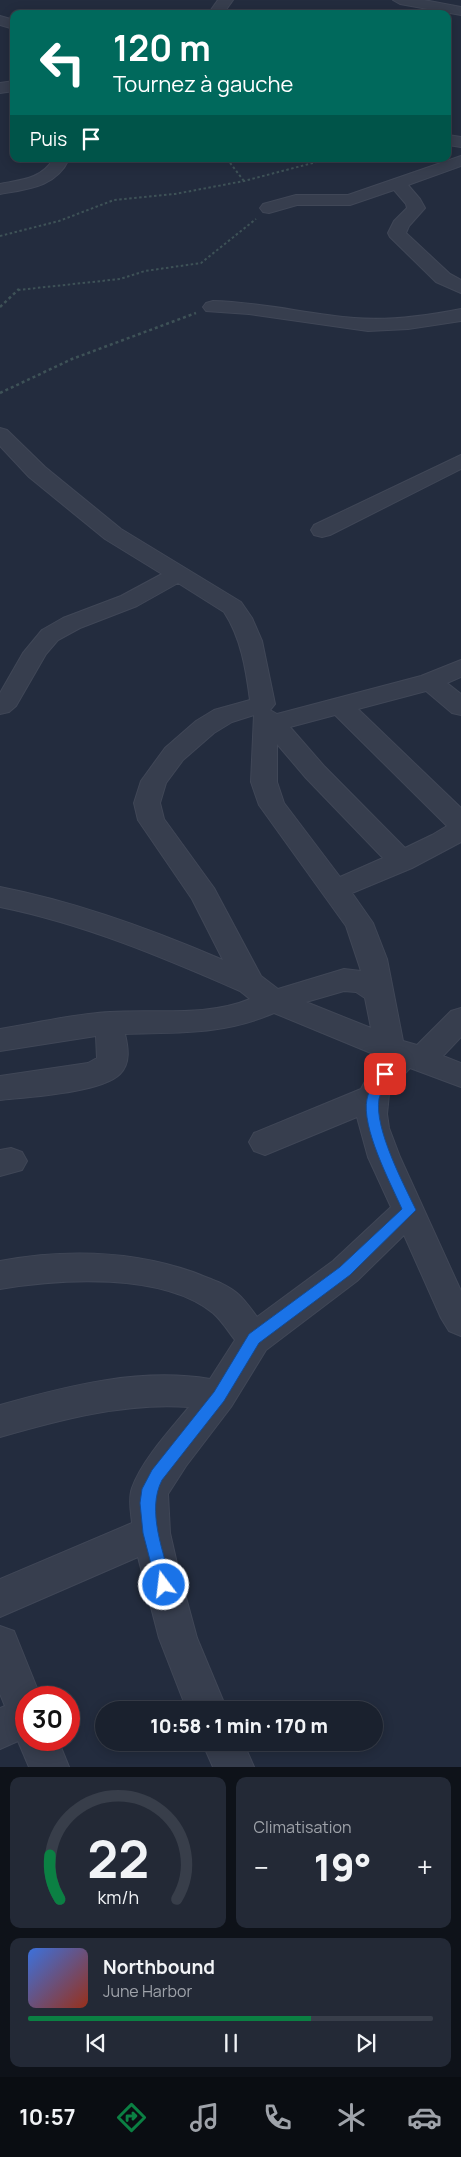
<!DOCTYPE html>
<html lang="fr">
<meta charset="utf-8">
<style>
:root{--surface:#1a212e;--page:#232936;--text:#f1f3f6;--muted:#9fa3aa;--line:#383e4a;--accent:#0b8043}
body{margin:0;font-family:Manrope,sans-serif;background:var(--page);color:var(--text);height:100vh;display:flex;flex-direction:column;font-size:19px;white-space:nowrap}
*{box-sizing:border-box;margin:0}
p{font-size:16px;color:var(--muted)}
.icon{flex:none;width:28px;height:28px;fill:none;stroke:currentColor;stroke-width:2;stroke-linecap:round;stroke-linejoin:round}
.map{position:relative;height:1767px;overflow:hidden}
.side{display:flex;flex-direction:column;gap:10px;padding:10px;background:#0e1219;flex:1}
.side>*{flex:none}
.top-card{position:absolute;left:10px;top:10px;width:441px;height:152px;border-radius:10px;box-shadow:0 2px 12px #0003,0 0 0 1px var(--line);background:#00695c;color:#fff;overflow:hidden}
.speed{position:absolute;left:15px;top:1686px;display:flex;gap:10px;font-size:25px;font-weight:700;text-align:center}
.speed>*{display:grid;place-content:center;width:65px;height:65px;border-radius:50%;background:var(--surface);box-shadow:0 2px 12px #0003,0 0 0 1px var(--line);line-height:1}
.speed .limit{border:8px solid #d22;background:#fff;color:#111}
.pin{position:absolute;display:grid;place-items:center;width:42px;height:42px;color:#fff;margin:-21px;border-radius:10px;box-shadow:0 2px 8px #0006}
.me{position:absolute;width:55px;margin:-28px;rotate:345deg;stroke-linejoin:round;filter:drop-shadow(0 0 4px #0008)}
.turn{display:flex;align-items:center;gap:18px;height:105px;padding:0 20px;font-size:22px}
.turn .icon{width:65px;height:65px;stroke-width:2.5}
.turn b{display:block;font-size:35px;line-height:42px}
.then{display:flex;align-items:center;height:48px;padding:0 20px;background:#0003;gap:10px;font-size:19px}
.big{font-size:38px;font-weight:800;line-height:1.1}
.side .widget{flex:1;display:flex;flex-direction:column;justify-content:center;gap:8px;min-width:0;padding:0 18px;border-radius:10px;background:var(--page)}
.side .dial{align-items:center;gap:0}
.dial svg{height:130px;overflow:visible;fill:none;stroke:var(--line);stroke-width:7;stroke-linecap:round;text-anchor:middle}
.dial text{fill:var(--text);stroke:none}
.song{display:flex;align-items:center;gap:15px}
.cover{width:60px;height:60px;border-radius:8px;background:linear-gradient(135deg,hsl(220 70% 55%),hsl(10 70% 35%))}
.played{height:5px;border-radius:2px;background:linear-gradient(90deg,var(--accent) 70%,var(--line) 70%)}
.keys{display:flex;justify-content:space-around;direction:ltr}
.heat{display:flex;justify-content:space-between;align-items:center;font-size:28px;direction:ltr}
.side .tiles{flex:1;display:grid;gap:10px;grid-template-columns:1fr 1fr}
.widget:last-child{grid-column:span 2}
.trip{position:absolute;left:95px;top:1701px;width:288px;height:50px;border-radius:25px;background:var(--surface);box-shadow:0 2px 12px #0003,0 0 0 1px var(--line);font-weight:800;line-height:50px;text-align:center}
.dock{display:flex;height:80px;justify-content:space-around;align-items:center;background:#0a0d12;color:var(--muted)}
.dock .icon{width:35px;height:35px}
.dock .current{color:var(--accent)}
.dock b{font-size:22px;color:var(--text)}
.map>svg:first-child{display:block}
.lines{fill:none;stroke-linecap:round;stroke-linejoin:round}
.minor-casing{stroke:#404757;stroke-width:2}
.path-far1{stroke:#3e5257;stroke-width:2;stroke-dasharray:2.5 2.5;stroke-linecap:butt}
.path{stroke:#3e5257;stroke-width:2.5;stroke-dasharray:3 3;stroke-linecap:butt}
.minor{fill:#373e4e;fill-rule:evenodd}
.route{fill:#1a73e8;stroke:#114b97}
</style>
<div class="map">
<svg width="461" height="1767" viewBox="0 0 461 1767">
<rect width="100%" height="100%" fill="#232c3e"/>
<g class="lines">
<defs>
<g id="minor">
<path d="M 218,0 L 233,0 L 223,14 L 208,14 Z"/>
<path d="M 393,0 L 424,0 L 461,7 L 461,15 L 400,4 Z"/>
<path d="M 0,16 L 14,20 L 14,29 L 0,25 Z"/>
<path d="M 14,81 L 14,91 L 0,93 L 0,83 Z"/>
<path d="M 448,135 L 461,137 L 461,147 L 448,145 Z"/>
<path d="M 461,156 L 461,166 L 408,185 L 420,199 L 425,208 L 409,226 L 406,233 L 450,274 L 461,280 L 461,293 L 436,282 L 390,237 L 388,233 L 394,221 L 407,208 L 406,204 L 394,190 L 350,205 L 297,205 L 269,213 L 263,212 L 260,208 L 263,204 L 296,195 L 348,195 Z"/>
<path d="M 53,159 L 69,159 C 56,187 28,189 0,194 L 0,184 C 20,180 42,179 53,159 Z"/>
<path d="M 213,301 C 261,302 307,314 354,318 C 390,321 426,316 461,309 L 461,321 L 408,329 L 368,331 L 249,314 L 206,311 L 203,307 L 206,303 Z"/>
<path d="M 0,428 L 7,430 L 45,467 L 121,529 L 241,602 L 252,618 L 262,641 L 275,704 L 270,710 L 277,714 L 421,676 L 461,660 L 461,677 L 447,683 L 461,694 L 461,715 L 452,713 L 426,691 L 358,709 L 461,808 L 461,842 L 412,868 L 352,893 L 373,923 L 387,959 L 403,1041 L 417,1045 L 451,1011 L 461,1008 L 461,1037 L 443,1056 L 461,1063 L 461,1087 L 410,1068 L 396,1083 L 389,1094 L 387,1114 L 389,1128 L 400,1157 L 461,1291 L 461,1336 L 449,1331 L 441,1318 L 404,1235 L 357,1281 L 266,1350 L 231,1407 L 186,1466 L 168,1494 L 170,1533 L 178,1568 L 197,1638 L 227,1710 L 187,1710 L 159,1638 L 138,1557 L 0,1617 L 0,1579 L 132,1523 C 131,1512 128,1499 132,1488 C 142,1460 170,1430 189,1407 C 126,1402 59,1420 0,1437 L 0,1405 C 67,1386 141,1367 210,1379 L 235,1340 C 228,1331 222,1321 213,1313 C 162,1272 60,1279 0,1289 L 0,1261 C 66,1249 129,1250 193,1272 C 207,1278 226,1283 238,1294 C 245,1300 251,1309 257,1317 L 333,1261 L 391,1207 L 368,1157 L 357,1117 L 265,1155 L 254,1151 L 249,1142 L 254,1133 L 361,1089 L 370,1072 L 383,1058 L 274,1013 C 223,1035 180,1032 125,1034 C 128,1047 131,1063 120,1074 C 101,1093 27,1097 0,1100 L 0,1076 L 88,1063 L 97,1058 L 96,1036 L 0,1051 L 0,1029 C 36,1023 74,1014 110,1012 C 156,1009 207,1017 250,999 L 240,991 C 162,957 84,924 0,907 L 0,887 C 77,902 151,929 223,960 L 192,899 L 138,820 L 134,803 L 141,781 L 165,748 L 196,721 L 214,710 L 250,700 C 246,669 241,638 224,612 L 178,583 L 137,606 L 80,628 L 58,640 L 46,654 L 16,706 L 9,712 L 0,714 L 0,693 L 23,653 L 42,630 L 63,618 L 121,596 L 162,574 L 105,539 L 29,477 L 0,446 ZM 254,715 L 251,782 L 259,805 L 346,926 L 361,971 L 344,969 L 278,989 L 261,976 L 214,888 L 164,819 L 160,803 L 166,783 L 183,760 L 214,733 L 232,722 ZM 335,715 L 447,826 L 432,835 L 405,848 L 324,766 L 290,727 ZM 277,744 L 306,778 L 383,858 L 340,877 L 284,803 L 277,782 ZM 344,991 L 356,992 L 365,998 L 371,1028 L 306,1002 Z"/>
<path d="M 461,455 L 461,469 L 330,535 L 322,537 L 314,535 L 311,530 L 314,525 Z"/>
<path d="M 11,1148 L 22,1152 L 27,1161 L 22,1170 L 0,1176 L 0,1150 Z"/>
<path d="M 0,1626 L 14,1631 L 41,1698 L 26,1698 L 26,1740 L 58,1740 L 69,1767 L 29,1767 L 18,1741 L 0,1749 L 0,1708 L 5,1706 L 0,1694 Z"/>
<path d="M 202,1742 L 243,1742 L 254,1767 L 213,1767 Z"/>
</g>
</defs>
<!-- minor casing -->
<use href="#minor" class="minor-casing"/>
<!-- path-far1 -->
<g class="path-far1">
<path d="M 227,159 L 244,181"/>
<path d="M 0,236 L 59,221 L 114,200 L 175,194 L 244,181 L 328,159"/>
<path d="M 18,290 L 120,279 L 145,271 L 201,263 L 256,219"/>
</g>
<!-- path -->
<g class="path">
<path d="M 0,307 L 19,289"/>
<path d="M 0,393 L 72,359 L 196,313"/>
</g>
<!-- minor -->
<use href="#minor" class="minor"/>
</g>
<!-- route -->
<path class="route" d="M 385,1069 L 391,1074 C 387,1082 381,1091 379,1099 C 374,1128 403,1183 416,1210 L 350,1275 L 259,1343 L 224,1401 L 162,1480 C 146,1511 164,1553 172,1585 L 169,1591 L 164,1593 L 158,1591 L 143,1533 L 140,1503 L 142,1489 L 152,1470 L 214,1392 L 249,1334 L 340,1267 L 402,1209 C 390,1182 361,1127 367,1099 C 369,1089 376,1079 380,1071 Z"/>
</svg>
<div class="speed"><div class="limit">30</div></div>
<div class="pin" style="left:385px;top:1074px;background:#d93025"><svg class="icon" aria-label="arrive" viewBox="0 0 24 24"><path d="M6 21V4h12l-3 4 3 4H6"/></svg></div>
<svg class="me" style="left:164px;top:1585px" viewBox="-20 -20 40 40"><circle r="17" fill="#1a73e8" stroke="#fff" stroke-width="3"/><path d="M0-11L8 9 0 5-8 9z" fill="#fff"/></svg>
<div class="trip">10:58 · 1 min · 170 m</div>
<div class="top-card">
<div class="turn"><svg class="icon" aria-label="left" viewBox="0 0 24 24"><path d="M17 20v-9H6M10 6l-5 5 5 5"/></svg><div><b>120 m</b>Tournez à gauche</div></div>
<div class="then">Puis<svg class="icon" aria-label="arrive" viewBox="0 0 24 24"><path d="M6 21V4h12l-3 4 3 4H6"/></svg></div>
</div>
</div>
<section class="side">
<div class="tiles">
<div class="widget dial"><svg viewBox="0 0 100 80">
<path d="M14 69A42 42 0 1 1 86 69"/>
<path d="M14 69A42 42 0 0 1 8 42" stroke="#0b8043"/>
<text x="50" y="56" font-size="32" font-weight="700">22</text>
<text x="50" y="72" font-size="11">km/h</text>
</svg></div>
<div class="widget"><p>Climatisation</p>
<div class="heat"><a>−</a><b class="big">19°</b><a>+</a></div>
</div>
<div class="widget">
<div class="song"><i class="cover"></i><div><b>Northbound</b><p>June Harbor</p></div></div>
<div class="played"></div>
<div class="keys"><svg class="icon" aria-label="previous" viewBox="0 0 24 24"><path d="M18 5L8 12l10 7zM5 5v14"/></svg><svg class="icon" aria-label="pause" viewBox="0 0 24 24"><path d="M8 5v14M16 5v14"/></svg><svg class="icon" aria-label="next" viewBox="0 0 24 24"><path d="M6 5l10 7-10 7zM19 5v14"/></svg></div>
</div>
</div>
</section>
<nav class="dock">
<b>10:57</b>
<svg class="icon current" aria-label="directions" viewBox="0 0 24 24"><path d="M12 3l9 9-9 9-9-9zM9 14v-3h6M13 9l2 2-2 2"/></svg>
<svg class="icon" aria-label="music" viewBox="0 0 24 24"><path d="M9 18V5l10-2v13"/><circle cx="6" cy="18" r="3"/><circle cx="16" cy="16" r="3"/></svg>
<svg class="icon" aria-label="phone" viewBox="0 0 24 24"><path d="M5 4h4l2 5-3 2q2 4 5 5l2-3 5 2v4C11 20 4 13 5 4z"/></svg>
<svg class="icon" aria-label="climate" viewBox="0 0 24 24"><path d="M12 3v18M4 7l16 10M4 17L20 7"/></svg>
<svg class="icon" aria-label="car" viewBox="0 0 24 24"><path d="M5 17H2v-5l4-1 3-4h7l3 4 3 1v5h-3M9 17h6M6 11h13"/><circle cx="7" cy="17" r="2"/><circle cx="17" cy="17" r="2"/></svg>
</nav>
